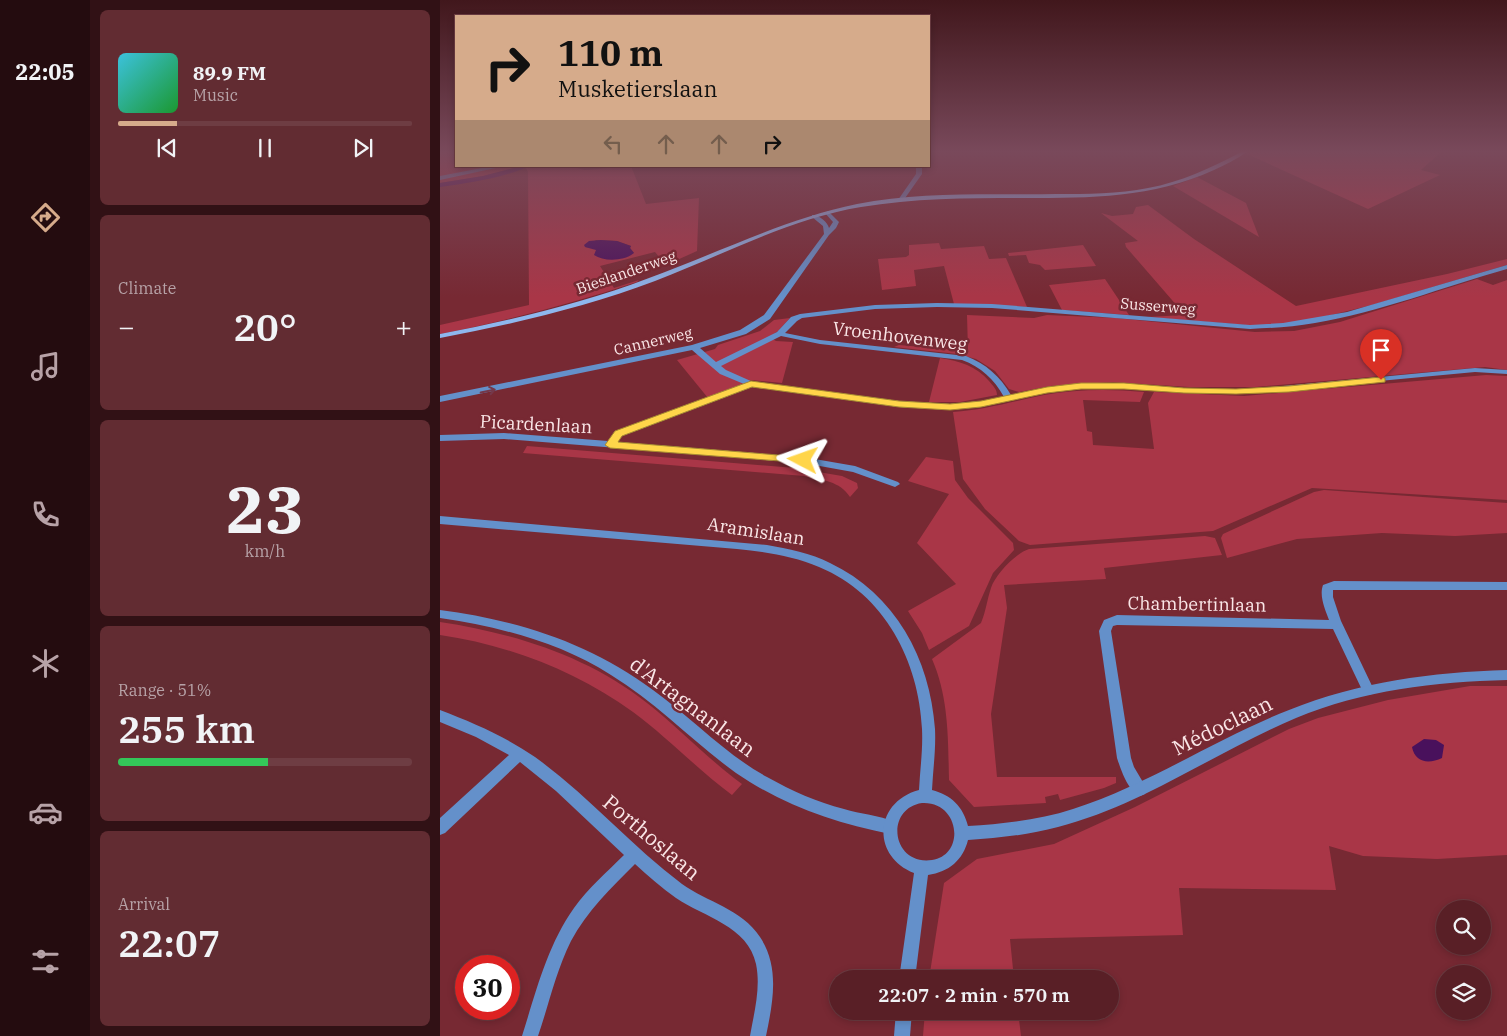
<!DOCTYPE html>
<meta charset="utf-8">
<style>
:root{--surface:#591f26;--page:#622c32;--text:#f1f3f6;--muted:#b7a2a7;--line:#6e3d43;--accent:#d6ab8b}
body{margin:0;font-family:"IBM Plex Serif",serif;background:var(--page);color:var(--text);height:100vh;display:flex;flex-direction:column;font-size:19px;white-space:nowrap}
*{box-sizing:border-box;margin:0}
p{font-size:16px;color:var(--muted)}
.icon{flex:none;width:28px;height:28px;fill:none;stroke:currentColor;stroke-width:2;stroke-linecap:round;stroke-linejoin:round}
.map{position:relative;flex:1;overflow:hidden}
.sheet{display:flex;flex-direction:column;gap:10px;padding:10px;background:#311115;width:350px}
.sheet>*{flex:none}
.top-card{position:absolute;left:15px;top:15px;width:475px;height:152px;border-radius:0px;box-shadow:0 2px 8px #0003,0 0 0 1px var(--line);background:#d6ab8b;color:#111;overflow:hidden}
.fabs{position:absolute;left:996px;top:900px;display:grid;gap:10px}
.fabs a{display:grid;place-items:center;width:55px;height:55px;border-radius:50%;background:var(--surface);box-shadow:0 2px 8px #0003,0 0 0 1px var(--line);font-size:25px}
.speed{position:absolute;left:15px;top:955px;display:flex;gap:10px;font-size:25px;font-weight:700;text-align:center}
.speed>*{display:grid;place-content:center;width:65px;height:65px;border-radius:50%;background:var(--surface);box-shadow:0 2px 8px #0003,0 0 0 1px var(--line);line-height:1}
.speed .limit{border:8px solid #d22;background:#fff;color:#111}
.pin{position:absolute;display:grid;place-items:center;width:42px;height:42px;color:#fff;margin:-51px -21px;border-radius:50% 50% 50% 0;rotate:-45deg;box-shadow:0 0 5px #0007}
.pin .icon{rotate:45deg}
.me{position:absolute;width:55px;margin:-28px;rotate:274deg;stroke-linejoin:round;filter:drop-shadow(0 0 4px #0008)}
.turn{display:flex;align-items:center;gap:18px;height:105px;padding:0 20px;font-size:22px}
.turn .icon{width:65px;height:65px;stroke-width:2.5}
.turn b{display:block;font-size:35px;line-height:42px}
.lanes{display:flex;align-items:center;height:48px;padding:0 20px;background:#0003;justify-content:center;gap:25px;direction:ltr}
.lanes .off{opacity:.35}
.big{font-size:38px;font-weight:600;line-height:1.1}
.sheet .tile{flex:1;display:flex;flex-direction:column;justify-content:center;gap:8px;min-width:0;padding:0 18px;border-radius:8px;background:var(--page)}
.sheet .dial{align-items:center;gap:0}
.dial b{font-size:65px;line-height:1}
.song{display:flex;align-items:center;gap:15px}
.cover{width:60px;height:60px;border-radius:8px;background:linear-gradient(135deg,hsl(190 70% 55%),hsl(130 70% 35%))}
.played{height:5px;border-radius:2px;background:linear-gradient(90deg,var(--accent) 20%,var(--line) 20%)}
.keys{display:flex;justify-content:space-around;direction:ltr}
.heat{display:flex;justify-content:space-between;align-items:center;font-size:28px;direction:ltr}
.charge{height:8px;border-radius:4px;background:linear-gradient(90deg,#34c759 51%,var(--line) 0)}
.trip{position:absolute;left:389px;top:970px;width:290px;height:50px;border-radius:25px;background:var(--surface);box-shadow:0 2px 8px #0003,0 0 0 1px var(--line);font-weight:600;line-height:50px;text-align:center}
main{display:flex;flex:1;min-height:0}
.tabs{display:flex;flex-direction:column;width:90px;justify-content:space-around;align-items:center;background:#240c0f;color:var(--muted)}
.tabs .icon{width:35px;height:35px}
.tabs .on{color:var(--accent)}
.tabs b{font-size:22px;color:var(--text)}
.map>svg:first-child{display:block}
.green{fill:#a93647;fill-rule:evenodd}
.water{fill:#49115c}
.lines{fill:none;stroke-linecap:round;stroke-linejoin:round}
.minor{fill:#6490ca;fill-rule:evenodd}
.tertiary{fill:#6490ca;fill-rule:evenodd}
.secondary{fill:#8eb7ee;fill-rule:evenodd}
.oneway{stroke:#74384a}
.route{fill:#ffd54a;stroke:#a68a30}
.labels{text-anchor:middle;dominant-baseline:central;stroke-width:5;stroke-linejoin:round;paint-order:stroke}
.far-street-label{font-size:15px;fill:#fae6e7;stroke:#772933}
.street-label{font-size:18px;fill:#fae6e7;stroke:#772933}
.near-street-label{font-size:21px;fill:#fae6e7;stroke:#772933}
</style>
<main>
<nav class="tabs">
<b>22:05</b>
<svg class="icon on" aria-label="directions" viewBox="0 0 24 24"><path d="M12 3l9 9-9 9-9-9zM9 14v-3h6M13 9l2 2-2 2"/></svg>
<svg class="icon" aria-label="music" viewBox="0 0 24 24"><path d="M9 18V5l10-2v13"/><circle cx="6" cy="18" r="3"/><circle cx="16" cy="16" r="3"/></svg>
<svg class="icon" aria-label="phone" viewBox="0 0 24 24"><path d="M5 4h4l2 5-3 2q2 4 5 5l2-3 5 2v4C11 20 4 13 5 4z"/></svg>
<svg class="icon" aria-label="climate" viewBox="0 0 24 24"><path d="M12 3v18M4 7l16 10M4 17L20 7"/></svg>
<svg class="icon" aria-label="car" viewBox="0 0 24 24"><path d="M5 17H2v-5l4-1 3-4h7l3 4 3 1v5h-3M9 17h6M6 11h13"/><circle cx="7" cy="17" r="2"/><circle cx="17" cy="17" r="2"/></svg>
<svg class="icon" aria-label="filters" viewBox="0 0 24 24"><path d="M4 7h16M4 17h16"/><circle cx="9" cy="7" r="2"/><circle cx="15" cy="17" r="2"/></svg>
</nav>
<section class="sheet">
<div class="tile">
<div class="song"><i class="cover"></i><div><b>89.9 FM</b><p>Music</p></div></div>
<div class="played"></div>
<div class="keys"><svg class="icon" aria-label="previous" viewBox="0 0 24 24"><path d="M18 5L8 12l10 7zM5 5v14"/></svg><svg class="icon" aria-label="pause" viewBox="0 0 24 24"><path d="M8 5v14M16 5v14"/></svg><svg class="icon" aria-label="next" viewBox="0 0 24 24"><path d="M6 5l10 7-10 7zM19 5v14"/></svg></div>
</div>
<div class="tile"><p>Climate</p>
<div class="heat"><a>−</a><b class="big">20°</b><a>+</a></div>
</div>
<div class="tile dial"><b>23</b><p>km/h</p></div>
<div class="tile"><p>Range · 51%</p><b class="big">255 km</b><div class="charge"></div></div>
<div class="tile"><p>Arrival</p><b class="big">22:07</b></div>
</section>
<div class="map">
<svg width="1067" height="1036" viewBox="0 0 1067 1036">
<rect width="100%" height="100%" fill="#772933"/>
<!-- green -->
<g class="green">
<path d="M 0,152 L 16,152 L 16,166 L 59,166 L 0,178 Z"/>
<path d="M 810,152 L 1001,152 L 981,170 L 1000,175 L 928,209 L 807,154 Z"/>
<path d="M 65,166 L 82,166 L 43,176 L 0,183 L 0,179 Z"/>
<path d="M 90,166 L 128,166 L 145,170 L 191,166 L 206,204 L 259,198 L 257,251 L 226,265 L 215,252 L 160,266 L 174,288 L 199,280 L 197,282 C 133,303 67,321 0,334 L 0,325 L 89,305 L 88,172 L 86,168 ZM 156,240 L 177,241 L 191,246 L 190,248 L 194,253 L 145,247 Z"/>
<path d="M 757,177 L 806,203 L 819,237 L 733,186 Z"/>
<path d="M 708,205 L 754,239 L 856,306 L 1007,274 L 1067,259 L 1067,265 L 932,305 L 863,322 L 818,326 L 707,317 L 745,315 L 686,247 L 685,243 L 698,241 L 661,213 L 672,216 L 693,214 L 696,207 Z"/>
<path d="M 499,243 L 501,249 L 544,246 L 549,259 L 566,258 L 587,307 L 514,304 L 504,266 L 474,270 L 476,286 L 442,290 L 438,259 L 466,257 L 469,255 L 469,245 Z"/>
<path d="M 643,245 L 656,266 L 605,270 L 600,265 L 589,263 L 586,255 L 569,256 L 568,253 Z"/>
<path d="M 665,279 L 689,315 L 622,310 L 609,285 Z"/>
<path d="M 1037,279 L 1053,285 L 1067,280 L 1067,370 L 1045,367 L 815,387 L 749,387 L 673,382 L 610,386 L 579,392 L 569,389 L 555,371 L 536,359 L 517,354 L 454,347 L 459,345 L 528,351 L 527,315 L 594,318 L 607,315 L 676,318 L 815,332 L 854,331 L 900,322 Z"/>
<path d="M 350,318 L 338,331 L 329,337 L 336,341 L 353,342 L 342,383 L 311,380 L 306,384 L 268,398 L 237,360 L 275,349 L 278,345 L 320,331 L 334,320 Z"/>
<path d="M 500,358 C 520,361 536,366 549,381 C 553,386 557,389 557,395 L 520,402 L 489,402 Z"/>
<path d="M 1046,375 L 1067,376 L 1067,500 L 872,488 L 773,531 L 590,545 L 579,541 L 545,509 L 523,479 L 513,412 C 544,410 574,401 604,395 C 637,389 671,389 704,392 L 700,402 L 643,400 L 647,431 L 652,432 L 653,445 L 714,449 L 708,403 L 714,392 L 804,396 Z"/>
<path d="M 87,446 L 355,468 L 402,476 L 417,483 L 418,488 L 410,497 C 400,481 382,480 364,476 L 83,453 Z"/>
<path d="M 486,457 L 513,461 L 515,480 L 528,498 L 573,543 L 574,550 L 553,573 L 529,626 L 489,650 L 482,633 L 468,611 L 516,584 L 477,543 L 509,494 L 468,481 Z"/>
<path d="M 884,490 L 1067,503 L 1067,533 L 1015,536 L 942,533 L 857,539 L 787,558 L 781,538 L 783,534 L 874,492 Z"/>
<path d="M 765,536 L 775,538 L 782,555 L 664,568 L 666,579 L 564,585 L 567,608 L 551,714 L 557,777 L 676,777 L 676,783 L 664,788 L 620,800 L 618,794 L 605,797 L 606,803 L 534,807 L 509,780 C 508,739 509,698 492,659 L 541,623 C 546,611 547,600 551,588 C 555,575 576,553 589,549 Z"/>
<path d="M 0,622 C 73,633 148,656 207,703 C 240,729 268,759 302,784 L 292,795 C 257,769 227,737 193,712 C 136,671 69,645 0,635 Z"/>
<path d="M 1030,686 L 1067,686 L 1067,855 L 997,859 L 923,856 L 889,846 L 896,890 L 739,888 L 743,935 L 570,939 L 574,979 L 489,979 L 504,883 L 537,859 L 614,844 L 695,807 L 849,729 L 878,718 L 948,700 Z"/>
<path d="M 485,1011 L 578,1011 L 581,1036 L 483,1036 Z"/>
</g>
<!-- water -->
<g class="water">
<path d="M 82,166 L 90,166 C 62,178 30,183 0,187 L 0,183 L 43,176 Z"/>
<path d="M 161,240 L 177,241 L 191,246 L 190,248 L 194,253 C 185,261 164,262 154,255 L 156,250 L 145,247 L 144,245 L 149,241 Z"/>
<path d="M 984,739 L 996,740 L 1004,745 L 1002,758 C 989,764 975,763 972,747 Z"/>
</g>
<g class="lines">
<!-- minor -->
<g class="minor">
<path d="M 52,166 L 65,166 L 0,180 L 0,176 Z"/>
<path d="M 476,166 L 482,166 L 482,174 L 463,201 L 459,201 L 458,200 L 476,174 Z"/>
<path d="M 388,211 L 399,222 L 396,228 L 389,235 L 330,319 L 306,334 L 260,348 L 276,362 L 337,332 L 351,317 L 360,314 L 435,305 L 497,303 L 552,304 L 810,325 L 843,323 L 907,312 L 1067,265 L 1067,269 C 1003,287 940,312 875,323 C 853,327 832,328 810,329 L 552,308 L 497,307 L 435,309 L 362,318 L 357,321 L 345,333 L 380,340 L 526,356 C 546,364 560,376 571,395 L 607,388 L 641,384 L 684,384 L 755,389 L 810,389 L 1035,368 L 1067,370 L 1067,374 L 1035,372 L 810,393 L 755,393 L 684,388 L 641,388 L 607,392 L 541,407 L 510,410 L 459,407 L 312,387 L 182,436 L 177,442 L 363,457 L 415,466 L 458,482 L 460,484 L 455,487 L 413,472 L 363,463 L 64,439 L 0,441 L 0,435 L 64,433 L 168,441 L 176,432 L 304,384 L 280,374 L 252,350 L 0,402 L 0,396 L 252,345 L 300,330 L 324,315 L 384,234 L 383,226 L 372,217 L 372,215 C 378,214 388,222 389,228 L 393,222 L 385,213 ZM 341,336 L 380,344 L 522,360 C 541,367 554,379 564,397 L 541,401 L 510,404 L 459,401 L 313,382 L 286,370 L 281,366 Z"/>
<path d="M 894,581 L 1067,582 L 1067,590 L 893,590 L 893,597 L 901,621 L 934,690 L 932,694 L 928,695 L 924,694 L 893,629 L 677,625 L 673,626 L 671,631 L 691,758 L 694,767 L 707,789 L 705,794 L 700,796 C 688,791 681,770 677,758 L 659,631 L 664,620 L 677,615 L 889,620 C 885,609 879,596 883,585 Z"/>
<path d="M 0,610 C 77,620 150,643 213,690 C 252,718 285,754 327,777 C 352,791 377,802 404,809 C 420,814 439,815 455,822 L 457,827 L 455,832 L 450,834 C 395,823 343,805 296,773 C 253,742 217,703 171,675 C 119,642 60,627 0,618 Z"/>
<path d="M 0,710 C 34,723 66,737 95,757 C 148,795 190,845 242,884 C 267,902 302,909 320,937 C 340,967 333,1002 326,1036 L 310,1036 C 314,1013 321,988 316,964 C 308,926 264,917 236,898 C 222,888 208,876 195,864 C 171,888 147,911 131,941 C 116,971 109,1004 98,1036 L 82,1036 C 96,992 107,946 134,908 C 148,888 167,872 184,855 L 116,791 L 80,762 L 5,833 L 0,835 L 0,818 L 69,755 L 36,737 L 0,722 Z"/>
</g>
<!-- tertiary -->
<g class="tertiary">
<path d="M 0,516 L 327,545 C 348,549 371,553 390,563 C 455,594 490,658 495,729 C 496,749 493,770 492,790 C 511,795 523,806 528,826 C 563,824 599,820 633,809 C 708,785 775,739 849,710 C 919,682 992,672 1067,670 L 1067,680 C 995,682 923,690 856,718 C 775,752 703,805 618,827 C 589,835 558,838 528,840 C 523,860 509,872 488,875 L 475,979 L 459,979 L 474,873 C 431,856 434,802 479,790 C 480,770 483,750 482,729 C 479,662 445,594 379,567 C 353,556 326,552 297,549 L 0,524 ZM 482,803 C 520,801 526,855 492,860 C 452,866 444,809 482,803 Z"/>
<path d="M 456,1011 L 472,1011 L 470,1036 L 454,1036 Z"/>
</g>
<!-- secondary -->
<path class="secondary" d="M 801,152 L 807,152 C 797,159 785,165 774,170 C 712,198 651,198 584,198 C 530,198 475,198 421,207 C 349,219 283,255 215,281 C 146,307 73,324 0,338 L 0,334 C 71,320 141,304 209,278 C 278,253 344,219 417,204 C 482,191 551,195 616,194 C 647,194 678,194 708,188 C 741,182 771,168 801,152 Z"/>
</g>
<!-- one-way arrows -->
<defs><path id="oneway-shaft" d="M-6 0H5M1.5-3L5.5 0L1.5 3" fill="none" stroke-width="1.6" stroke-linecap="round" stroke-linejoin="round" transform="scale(1.25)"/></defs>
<use class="oneway" href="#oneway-shaft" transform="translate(48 391) rotate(-12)"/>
<!-- sky -->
<linearGradient id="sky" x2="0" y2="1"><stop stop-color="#41171c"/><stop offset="0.51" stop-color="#79495b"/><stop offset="1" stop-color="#79495b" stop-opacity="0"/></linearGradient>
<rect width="1067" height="297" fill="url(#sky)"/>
<!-- route -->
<path class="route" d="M 941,377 L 945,378 L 945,382 L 849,392 L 796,394 L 744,393 L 684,389 L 641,389 L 607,393 L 541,407 L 510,410 L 459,407 L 312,387 L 182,436 L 178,442 L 363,457 L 366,458 L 368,460 L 366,463 L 170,448 L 165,445 L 175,431 L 311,381 L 459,401 L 510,404 L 541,401 L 607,387 L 641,383 L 684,383 L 744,388 L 796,389 L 849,386 Z"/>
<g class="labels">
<!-- far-street labels -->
<g class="far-street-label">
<text transform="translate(186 272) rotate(-19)">Bieslanderweg</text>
<text transform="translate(718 306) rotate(5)">Susserweg</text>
<text transform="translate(213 341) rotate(-13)">Cannerweg</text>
</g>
<!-- street labels -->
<g class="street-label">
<text transform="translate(460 336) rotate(7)">Vroenhovenweg</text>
<text transform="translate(96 424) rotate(3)">Picardenlaan</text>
<text transform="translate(316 531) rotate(9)">Aramislaan</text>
<text transform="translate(757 604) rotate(1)">Chambertinlaan</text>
</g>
<!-- near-street labels -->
<g class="near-street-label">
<text transform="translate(253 706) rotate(37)">d'Artagnanlaan</text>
<text transform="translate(782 725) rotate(-26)">Médoclaan</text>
<text transform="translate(212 837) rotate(40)">Porthoslaan</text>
</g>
</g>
</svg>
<div class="fabs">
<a><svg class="icon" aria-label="search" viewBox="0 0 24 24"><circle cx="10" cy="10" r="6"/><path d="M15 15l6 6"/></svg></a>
<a><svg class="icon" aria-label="layers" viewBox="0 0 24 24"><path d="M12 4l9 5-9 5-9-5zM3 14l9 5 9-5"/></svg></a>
</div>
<div class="speed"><div class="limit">30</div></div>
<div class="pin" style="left:941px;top:380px;background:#d93025"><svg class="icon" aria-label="arrive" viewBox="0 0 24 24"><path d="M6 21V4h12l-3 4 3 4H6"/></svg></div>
<svg class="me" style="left:363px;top:460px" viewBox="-20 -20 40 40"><path d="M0-17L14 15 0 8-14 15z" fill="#ffd54a" stroke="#fff" stroke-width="4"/></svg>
<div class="trip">22:07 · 2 min · 570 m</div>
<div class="top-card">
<div class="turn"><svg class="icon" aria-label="right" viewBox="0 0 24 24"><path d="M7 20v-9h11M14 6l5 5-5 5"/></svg><div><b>110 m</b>Musketierslaan</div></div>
<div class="lanes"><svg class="icon off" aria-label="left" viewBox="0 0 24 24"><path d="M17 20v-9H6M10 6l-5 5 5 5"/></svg><svg class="icon off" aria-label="ahead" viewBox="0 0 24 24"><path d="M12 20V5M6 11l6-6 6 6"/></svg><svg class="icon off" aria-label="ahead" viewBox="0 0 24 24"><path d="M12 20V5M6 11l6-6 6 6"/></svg><svg class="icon" aria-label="right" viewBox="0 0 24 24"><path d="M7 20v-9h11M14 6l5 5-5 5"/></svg></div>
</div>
</div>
</main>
